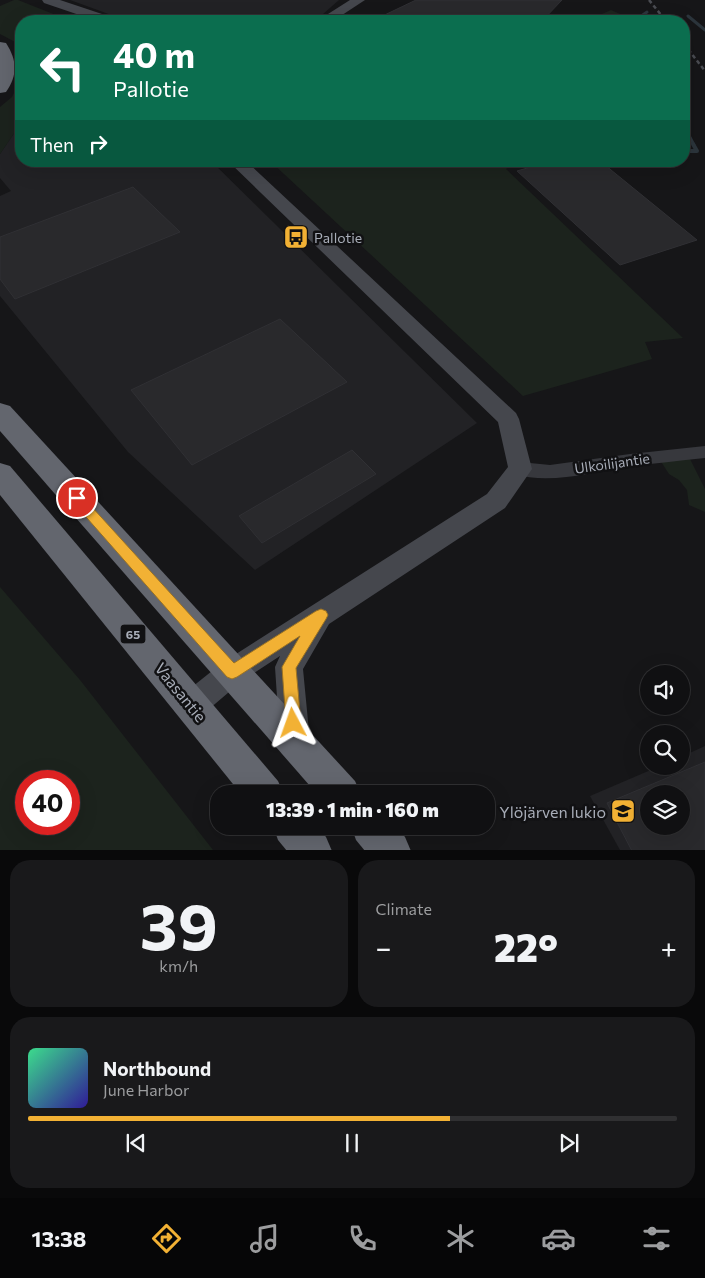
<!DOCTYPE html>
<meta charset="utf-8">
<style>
:root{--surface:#101012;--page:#19191b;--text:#f1f3f6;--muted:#9c9d9f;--line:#303032;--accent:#f2b134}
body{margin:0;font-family:Commissioner,sans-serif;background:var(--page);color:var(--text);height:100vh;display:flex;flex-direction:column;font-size:19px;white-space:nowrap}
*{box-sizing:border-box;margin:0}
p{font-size:16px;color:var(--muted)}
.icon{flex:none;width:28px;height:28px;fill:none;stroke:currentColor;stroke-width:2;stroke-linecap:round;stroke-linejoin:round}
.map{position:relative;height:850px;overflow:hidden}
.panel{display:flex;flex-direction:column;gap:10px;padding:10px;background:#09090a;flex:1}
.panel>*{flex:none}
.banner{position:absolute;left:15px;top:15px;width:675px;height:152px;border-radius:20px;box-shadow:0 5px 20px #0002,0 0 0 1px var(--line);background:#0b6e4f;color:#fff;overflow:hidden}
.buttons{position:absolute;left:640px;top:665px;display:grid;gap:10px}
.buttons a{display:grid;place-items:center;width:50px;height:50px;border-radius:50%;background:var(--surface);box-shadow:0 5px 20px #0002,0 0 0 1px var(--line);font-size:25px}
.speed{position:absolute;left:15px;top:770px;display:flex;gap:10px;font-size:25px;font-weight:700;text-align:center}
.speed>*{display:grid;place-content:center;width:65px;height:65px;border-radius:50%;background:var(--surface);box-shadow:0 5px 20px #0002,0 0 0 1px var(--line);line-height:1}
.speed .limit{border:8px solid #d22;background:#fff;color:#111}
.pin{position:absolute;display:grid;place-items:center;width:42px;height:42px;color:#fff;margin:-21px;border:2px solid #fff;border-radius:50%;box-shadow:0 1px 5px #0007}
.me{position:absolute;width:55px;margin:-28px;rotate:356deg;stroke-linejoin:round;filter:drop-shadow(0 0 4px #0008)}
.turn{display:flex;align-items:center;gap:18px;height:105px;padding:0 15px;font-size:22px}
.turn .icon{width:65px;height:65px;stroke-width:2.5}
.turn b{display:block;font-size:35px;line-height:42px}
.then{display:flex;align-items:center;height:48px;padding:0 15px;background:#0003;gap:10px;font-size:19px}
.big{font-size:38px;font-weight:800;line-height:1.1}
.panel .card{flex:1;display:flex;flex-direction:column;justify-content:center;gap:8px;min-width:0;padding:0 18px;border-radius:20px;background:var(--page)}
.panel .dial{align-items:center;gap:0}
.dial b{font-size:65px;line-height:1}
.song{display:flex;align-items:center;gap:15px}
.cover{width:60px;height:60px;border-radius:8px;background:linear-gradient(135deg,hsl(150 70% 55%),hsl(250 70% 35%))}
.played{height:5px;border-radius:2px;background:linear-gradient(90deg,var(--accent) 65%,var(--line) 65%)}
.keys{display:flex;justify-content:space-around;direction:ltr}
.heat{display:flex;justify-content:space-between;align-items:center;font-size:28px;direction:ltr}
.panel .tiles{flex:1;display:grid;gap:10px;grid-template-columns:1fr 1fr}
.card:last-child{grid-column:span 2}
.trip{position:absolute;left:210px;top:785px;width:285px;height:50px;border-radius:20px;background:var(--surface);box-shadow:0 5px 20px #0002,0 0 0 1px var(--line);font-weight:800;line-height:50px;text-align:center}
.menu{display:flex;height:80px;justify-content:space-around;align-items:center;background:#060607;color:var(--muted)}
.menu .icon{width:35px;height:35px}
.menu .on{color:var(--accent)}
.menu b{font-size:22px;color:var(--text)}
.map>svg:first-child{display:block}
.built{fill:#222225;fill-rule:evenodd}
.green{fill:#1c231d;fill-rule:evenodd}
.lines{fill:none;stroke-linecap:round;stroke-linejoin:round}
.stream-far1{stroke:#2c353c;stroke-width:3}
.stream{stroke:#2c353c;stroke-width:4}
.building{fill:#29292c;stroke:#303034;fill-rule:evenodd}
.street{fill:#37383d;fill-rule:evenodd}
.secondary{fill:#45474d;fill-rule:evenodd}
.highway{fill:#63666e;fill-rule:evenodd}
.rail{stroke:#4a4c52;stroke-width:2.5;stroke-dasharray:4 3;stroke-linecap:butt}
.route{fill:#f2b134;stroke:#9d7322}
.labels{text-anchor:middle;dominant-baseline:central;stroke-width:5;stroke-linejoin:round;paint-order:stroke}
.shield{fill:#111113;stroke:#7b7e86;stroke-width:1}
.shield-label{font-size:12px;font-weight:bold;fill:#a8adb8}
.poi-label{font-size:14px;fill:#a8adb8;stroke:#111113;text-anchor:start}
.street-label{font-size:14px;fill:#a8adb8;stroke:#111113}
.near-street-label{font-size:16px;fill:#a8adb8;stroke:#111113}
.near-poi-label{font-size:16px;fill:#a8adb8;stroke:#111113;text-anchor:end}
</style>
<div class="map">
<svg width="705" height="851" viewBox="0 0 705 851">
<rect width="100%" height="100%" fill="#161618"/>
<!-- built -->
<g class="built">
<path d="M 70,0 L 339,0 L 323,14 L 307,21 L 128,21 Z"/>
<path d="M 21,123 L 21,161 L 211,161 L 477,423 L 255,570 L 128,452 L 0,296 L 0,196 L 11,191 L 0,178 L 0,154 Z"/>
<path d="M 705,746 L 705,850 L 620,850 L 590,796 L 660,766 L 681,766 L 681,757 ZM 649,794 L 681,794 L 681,826 L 649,826 Z"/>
</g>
<!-- green -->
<g class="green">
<path d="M 14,0 L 18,0 L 71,21 L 21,21 L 21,53 L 17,43 L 0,34 L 0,6 Z"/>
<path d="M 611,10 L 636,21 L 586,21 Z"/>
<path d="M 21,79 L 21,123 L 0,154 L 0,107 L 12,97 Z"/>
<path d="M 270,161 L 521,161 L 506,169 L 683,338 L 645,342 L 652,359 L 523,396 Z"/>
<path d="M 689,457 L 705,489 L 705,512 L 689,505 L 687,490 L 679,480 L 669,474 L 660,460 Z"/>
<path d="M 0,587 L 80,680 L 213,850 L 0,850 ZM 69,781 L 69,824 L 26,824 L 26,781 Z"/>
</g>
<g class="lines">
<!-- stream-far1 -->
<g class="stream-far1">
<path d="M 688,16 L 705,30"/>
<path d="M 634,21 L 647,12"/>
<path d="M 684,126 L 694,145"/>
</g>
<!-- stream -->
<path class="stream" d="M 684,151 L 697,151 L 693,144"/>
</g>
<!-- building -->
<g class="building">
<path d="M 416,0 L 562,0 L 542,21 L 372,21 Z"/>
<path d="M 551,161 L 600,161 L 697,240 L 620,265 L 517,171 Z"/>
<path d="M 133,187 L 180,232 L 15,299 L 0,279 L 0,237 Z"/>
<path d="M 280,319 L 347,382 L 192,465 L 131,390 Z"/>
<path d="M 352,450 L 376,474 L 262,543 L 239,516 Z"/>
<path d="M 705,762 L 705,851 L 632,851 L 607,803 ZM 649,794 L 681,794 L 681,826 L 649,826 Z"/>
</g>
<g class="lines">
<!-- street -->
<path class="street" d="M 705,446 L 705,458 C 679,461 654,463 628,467 C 592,472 550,485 514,474 L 512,469 L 514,464 L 520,462 L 550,465 L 630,454 Z"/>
<!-- secondary -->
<g class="secondary">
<path d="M 42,0 L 60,0 L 114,18 L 116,21 L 97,21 L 44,3 Z"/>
<path d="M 350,0 L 365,0 L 333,21 L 317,21 Z"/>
<path d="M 228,161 L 246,161 L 516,413 L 519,419 L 532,469 L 505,508 L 329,624 L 303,669 L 310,742 L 306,752 L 295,757 L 284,752 L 280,742 L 275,667 L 280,656 L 242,681 L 202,715 L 192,719 L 182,715 L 177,705 L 182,695 L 222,663 L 487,494 L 508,467 L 498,422 Z"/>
</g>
<!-- highway -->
<g class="highway">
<path d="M 0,42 L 6,43 C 17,60 18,75 6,92 L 0,93 Z"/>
<path d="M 0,403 L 10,406 L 355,781 L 361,794 L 317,794 L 0,431 Z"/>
<path d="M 0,463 L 10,466 L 278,781 L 284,794 L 241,794 L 0,495 Z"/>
<path d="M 273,826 L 317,826 L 326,837 L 332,851 L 287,851 L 278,840 Z"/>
<path d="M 351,826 L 396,826 L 405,837 L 411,851 L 365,851 L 356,840 Z"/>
</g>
<!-- rail -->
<g class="rail">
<path d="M 649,0 L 666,21"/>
<path d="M 684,44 L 705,71"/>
</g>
</g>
<!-- route -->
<path class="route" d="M 77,493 L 81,495 L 234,663 L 316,611 L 321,609 L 326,611 L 328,615 L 326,619 L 296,668 L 301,723 L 298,728 L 293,730 L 288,728 L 286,723 L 282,667 L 300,636 L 237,677 L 232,679 L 227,677 L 72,501 L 71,498 L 72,495 Z"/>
<!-- icons -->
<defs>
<symbol id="bus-square" viewBox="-11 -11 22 22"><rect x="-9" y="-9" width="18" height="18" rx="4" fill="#f2b134" stroke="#111113"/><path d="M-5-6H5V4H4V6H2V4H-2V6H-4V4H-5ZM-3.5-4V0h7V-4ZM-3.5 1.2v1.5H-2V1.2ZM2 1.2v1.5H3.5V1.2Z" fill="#111"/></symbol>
<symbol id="school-square" viewBox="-11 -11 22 22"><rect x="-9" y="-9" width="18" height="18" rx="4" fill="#f2b134" stroke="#111113"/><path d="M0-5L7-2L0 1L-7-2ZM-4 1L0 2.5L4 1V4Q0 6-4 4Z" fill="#111"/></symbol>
</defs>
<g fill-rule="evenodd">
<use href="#bus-square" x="282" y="223" width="28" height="28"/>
<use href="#school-square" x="609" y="797" width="28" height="28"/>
</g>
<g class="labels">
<!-- shield labels -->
<rect class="shield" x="120.5" y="624.5" width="25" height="19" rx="4"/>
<g class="shield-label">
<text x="133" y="634">65</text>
</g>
<!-- poi labels -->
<g class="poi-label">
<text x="314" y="237">Pallotie</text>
</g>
<!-- street labels -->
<g class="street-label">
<text transform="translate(612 463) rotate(-8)">Ulkoilijantie</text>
</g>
<!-- near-street labels -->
<g class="near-street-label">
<text transform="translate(181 692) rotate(51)">Vaasantie</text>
</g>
<!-- near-poi labels -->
<g class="near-poi-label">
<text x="606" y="811">Ylöjärven lukio</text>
</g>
</g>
</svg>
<div class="buttons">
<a><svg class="icon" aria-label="sound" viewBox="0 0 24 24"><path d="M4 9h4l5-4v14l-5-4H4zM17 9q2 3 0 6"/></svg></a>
<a><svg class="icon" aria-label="search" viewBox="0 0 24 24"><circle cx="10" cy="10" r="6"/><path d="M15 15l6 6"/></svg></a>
<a><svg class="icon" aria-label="layers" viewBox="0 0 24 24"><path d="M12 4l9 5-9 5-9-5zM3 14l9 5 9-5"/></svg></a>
</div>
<div class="speed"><div class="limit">40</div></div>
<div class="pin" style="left:77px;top:498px;background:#d93025"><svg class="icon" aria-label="arrive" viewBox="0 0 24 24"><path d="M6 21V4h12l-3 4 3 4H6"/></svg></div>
<svg class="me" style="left:293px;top:723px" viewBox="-20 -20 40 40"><path d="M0-17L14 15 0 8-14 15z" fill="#f2b134" stroke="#fff" stroke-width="4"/></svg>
<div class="trip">13:39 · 1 min · 160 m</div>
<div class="banner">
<div class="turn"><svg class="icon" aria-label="left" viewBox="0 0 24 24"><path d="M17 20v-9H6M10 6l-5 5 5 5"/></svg><div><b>40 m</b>Pallotie</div></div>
<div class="then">Then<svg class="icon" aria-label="right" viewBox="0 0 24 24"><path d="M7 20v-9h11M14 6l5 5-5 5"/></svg></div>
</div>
</div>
<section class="panel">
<div class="tiles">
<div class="card dial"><b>39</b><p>km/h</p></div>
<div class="card"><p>Climate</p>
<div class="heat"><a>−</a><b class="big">22°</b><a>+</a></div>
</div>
<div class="card">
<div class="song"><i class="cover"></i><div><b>Northbound</b><p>June Harbor</p></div></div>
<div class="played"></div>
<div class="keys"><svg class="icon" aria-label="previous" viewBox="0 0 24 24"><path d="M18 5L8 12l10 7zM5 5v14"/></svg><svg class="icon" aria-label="pause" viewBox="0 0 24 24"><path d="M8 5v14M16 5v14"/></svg><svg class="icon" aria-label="next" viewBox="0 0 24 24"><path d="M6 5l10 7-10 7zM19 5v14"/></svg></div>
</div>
</div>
</section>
<nav class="menu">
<b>13:38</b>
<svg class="icon on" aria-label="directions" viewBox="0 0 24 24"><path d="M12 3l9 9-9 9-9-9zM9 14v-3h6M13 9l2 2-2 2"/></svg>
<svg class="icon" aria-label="music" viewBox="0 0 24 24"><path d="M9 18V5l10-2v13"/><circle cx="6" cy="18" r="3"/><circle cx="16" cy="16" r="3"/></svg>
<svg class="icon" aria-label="phone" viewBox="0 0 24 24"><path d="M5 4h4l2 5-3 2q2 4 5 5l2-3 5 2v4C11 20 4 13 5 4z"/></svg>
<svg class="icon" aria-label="climate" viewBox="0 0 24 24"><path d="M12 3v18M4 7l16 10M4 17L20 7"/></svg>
<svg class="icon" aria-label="car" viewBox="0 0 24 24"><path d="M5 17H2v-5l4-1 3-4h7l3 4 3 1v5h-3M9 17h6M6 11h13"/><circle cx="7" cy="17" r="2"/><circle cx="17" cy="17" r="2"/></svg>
<svg class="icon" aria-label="filters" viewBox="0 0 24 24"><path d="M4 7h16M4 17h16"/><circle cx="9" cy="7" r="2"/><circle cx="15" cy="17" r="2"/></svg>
</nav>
